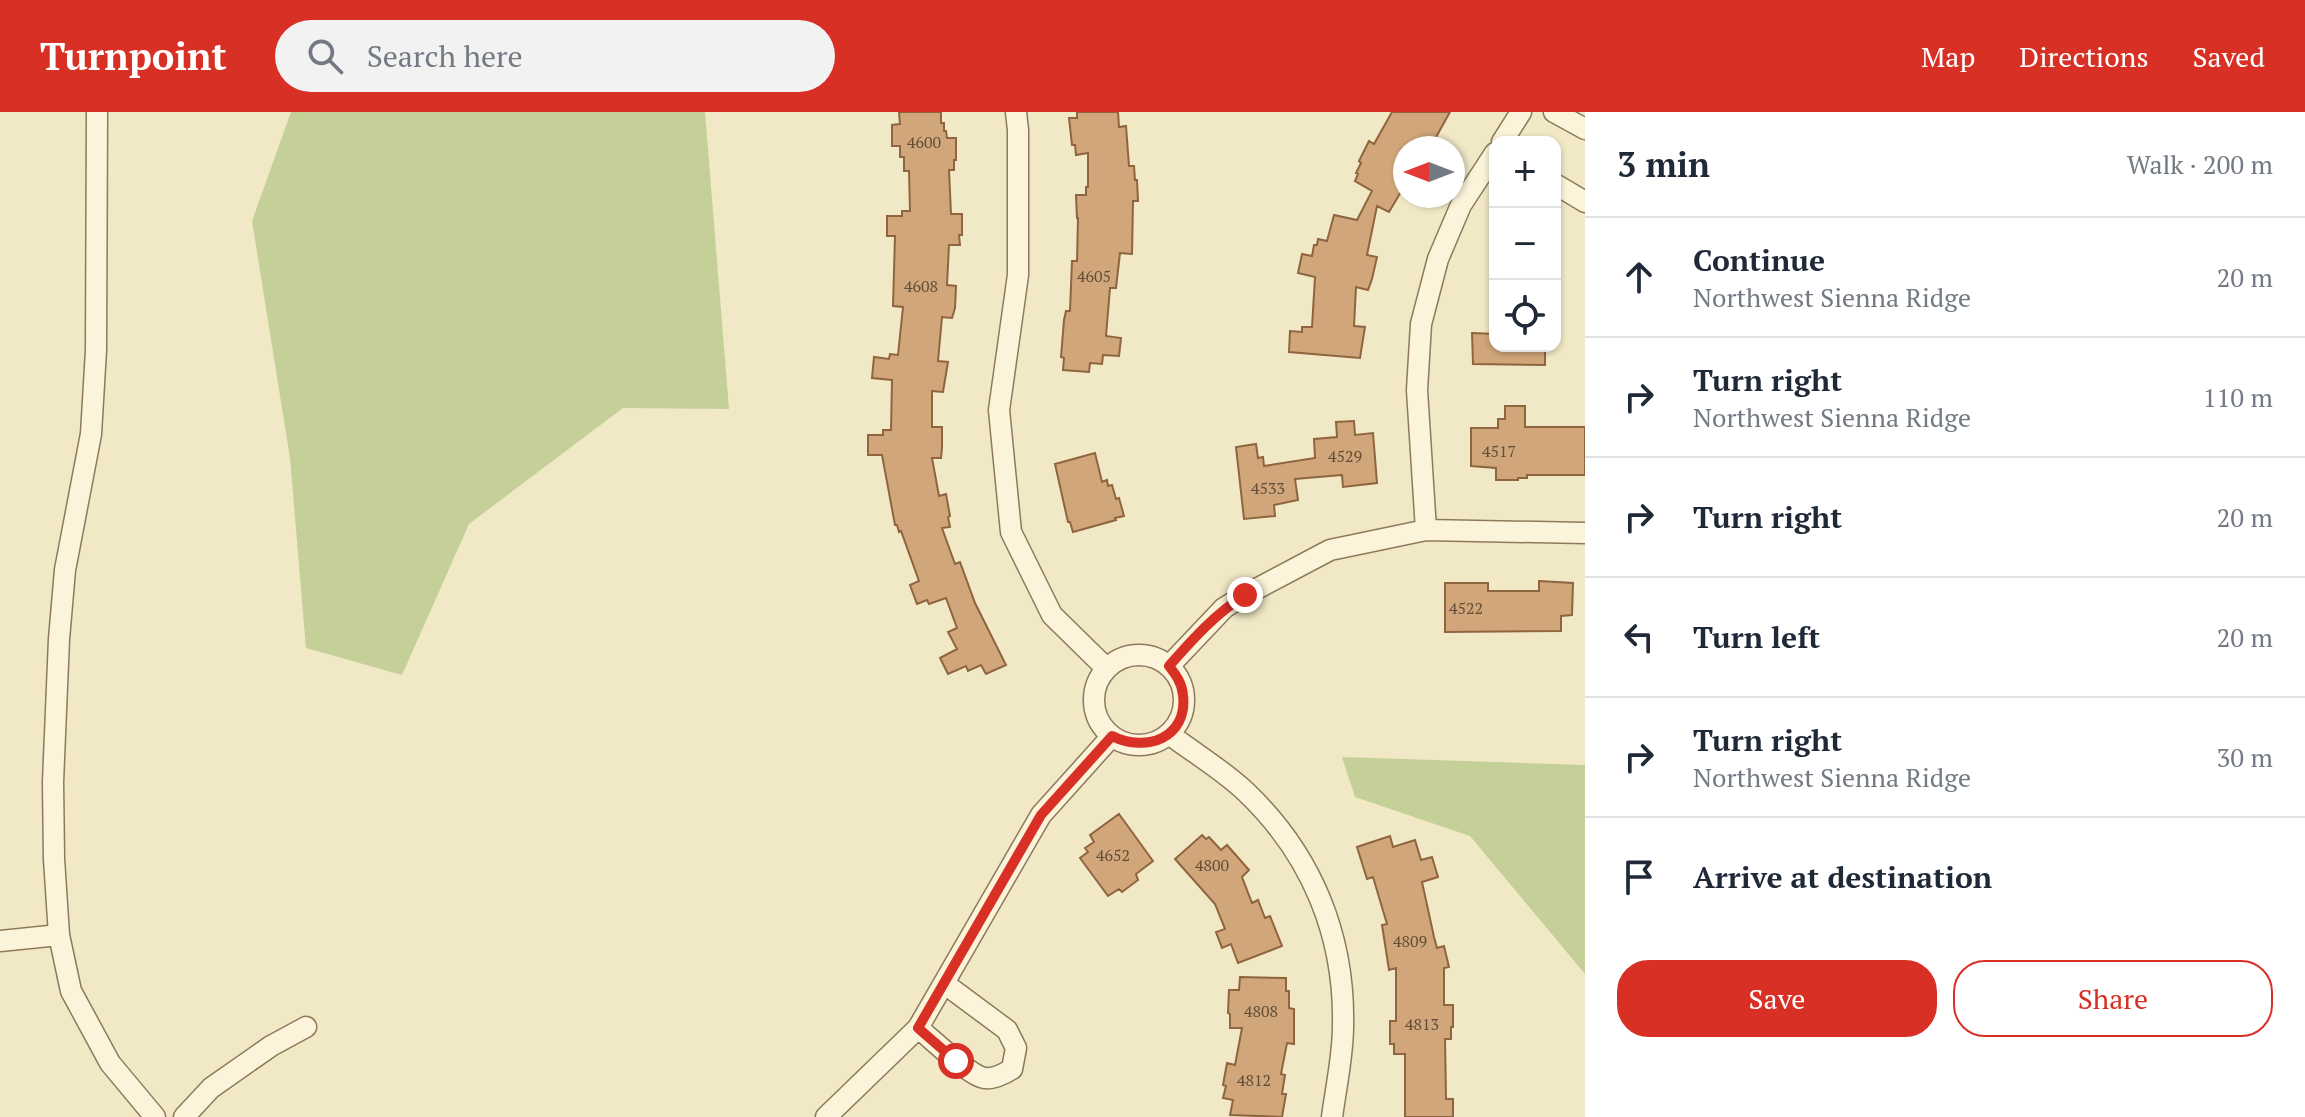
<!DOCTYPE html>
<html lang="en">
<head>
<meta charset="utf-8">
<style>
  body { margin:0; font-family:"PT Serif",serif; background:#f2f2f3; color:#1f2937 }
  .controls { position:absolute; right:24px; top:24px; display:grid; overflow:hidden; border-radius:16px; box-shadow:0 2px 6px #0004 }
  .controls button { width:72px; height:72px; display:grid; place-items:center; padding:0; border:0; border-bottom:2px solid #e0e1e3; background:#fff; color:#1f2937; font:40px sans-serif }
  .compass { position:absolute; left:1393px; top:24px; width:72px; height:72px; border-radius:50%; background:#fff; box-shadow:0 2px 6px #0004; rotate:270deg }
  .stop { position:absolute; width:24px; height:24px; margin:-18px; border:6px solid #d93025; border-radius:50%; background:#fff }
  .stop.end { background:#d93025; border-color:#fff; box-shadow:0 2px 8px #0008 }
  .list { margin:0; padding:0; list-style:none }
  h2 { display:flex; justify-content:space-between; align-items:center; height:104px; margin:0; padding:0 32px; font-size:34px }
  h2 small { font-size:26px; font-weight:400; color:#747a83 }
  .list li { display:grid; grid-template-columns:52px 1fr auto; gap:24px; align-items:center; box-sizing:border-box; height:120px; padding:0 32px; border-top:2px solid #e0e1e3 }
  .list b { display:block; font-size:30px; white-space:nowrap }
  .list p { margin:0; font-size:26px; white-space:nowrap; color:#747a83 }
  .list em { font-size:26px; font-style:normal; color:#747a83 }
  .actions { display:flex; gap:16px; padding:24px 32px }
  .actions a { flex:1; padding:18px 0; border:2px solid #d93025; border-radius:32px; text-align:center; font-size:28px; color:#d93025 }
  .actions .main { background:#d93025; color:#fff }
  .icon { flex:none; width:44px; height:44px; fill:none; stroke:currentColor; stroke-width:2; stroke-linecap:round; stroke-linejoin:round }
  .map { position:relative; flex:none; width:1585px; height:1005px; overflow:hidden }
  header { display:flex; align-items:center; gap:48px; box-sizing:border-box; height:112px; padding:0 40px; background:#d93025; color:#fff }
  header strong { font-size:38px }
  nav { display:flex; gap:44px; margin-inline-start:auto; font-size:28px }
  .search { width:560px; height:72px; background:#f2f2f3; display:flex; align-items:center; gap:20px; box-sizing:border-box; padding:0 28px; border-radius:44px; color:#747a83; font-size:30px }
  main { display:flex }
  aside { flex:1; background:#fff }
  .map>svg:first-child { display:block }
  .green { fill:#c5d099 }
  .building { fill:#d1a67a; stroke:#8e653f; stroke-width:2 }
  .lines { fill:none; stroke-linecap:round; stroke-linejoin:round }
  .minor-casing { stroke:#8e7a5a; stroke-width:23 }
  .minor { stroke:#fbf4da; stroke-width:20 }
  .route { stroke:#d93025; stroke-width:10 }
  .labels { text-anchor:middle; stroke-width:6; stroke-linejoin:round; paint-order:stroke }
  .number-label { font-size:16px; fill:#624e36 }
</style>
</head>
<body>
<header>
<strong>Turnpoint</strong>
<div class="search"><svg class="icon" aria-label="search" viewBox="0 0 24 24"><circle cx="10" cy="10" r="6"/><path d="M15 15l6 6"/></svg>Search here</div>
<nav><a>Map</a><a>Directions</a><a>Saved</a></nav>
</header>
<main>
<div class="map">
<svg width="1585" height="1005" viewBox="0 0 1585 1005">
  <rect width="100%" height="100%" fill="#f1e8c6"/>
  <path class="green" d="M291 0H705L729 297 623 296 469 412 402 563 306 536 290 346 252 109Z
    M1342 645 1585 653V862L1470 724 1355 685Z"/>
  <path class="building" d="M899 0H941V11H944V19H946L947 26H956V48H954V58H949L951 102H962V123H959L960 133H949L947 173 956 174 955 196 952 206 942 205 938 249 948 250 943 280 932 279V315H942V336L941 346H932L939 384 946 382 950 404 948 405 950 415 942 416 955 452 960 450 975 491 1006 553 986 562 981 553 968 559 966 554 948 562 940 546 957 537 948 520 957 516 946 486 929 492 927 488 917 492 910 473 919 469 901 419 899 420 897 413H895L882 343H868V323H883V318H891L892 268 872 266 874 245 889 247 890 242 898 243 903 195 893 194 895 124H887V104H902V99H910L909 59H904V45H900V34H892V13L900 12Z
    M1077 0H1118L1119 15 1126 14 1129 54H1134L1135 68H1137L1138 89H1133L1132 142 1120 141 1116 176H1110L1106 224 1121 226 1119 244 1103 243 1102 252 1090 251 1089 260 1063 258 1064 246 1061 245 1064 208 1066 199H1070L1072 149H1077L1078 106H1077L1076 83H1086V75H1088V41L1076 43 1075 33H1072L1069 6H1077Z
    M1392 0H1450L1430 36H1405V73L1389 100 1377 94 1367 143 1377 145 1372 167 1368 178 1356 175 1354 214 1365 215 1360 246 1289 240 1290 219 1302 220V215H1312L1315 165 1298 161 1302 142 1312 144 1314 133H1317L1318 127 1327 129 1334 103 1357 108 1372 79 1355 69 1358 62 1356 61 1361 51 1359 49 1369 29 1374 32Z
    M1472 221 1495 222V234H1545V253L1473 252Z
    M1505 294H1525V315H1585V363H1527V366H1518V368H1496V356L1471 354V316H1498V307H1505Z
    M1354 309 1355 323 1373 321 1377 371 1343 375 1342 363 1295 367 1298 388 1274 393 1275 404 1244 407 1236 335 1256 332 1258 346 1263 345 1264 354 1315 346 1314 327 1337 325 1336 310Z
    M1095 341 1102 370 1107 368 1108 374 1112 373 1116 387 1119 386 1124 404 1115 406 1116 408 1073 420 1070 410H1068L1055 352Z
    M1539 469 1573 471 1572 503 1561 504V519L1445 520V471H1488V479H1539Z
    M1119 702 1153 749 1136 762 1138 768 1122 780 1119 777 1108 784 1080 746 1088 740 1085 736 1094 730 1090 723Z
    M1202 723 1206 727 1209 725 1221 738 1227 733 1249 758 1242 765 1252 791 1258 788 1265 806 1270 804 1282 834 1238 851 1231 832 1222 836 1216 820 1225 817 1215 792 1175 747Z
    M1390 724 1393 735 1415 728 1421 748 1432 745 1438 765 1422 770 1434 825 1437 836 1444 834 1449 855 1444 856V893H1453V915H1451V927H1445L1446 987H1453V1005H1405V942H1394V932H1390V909H1396V856L1389 858 1382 813 1387 812 1373 765 1367 767 1357 735Z
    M1240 865 1286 866V879H1289V896L1294 897V932L1287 931 1281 962 1285 963 1282 982H1286L1282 1005 1230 1003 1233 988 1223 986 1226 974 1223 973 1227 951 1235 953 1242 916H1230V902L1228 901 1229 878H1239Z"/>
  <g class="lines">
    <g class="minor-casing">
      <path id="minor" d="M97 0 96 238 91 322 65 458 59 527 53 670 54 747 59 823 71 879 110 951 155 1005
        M1016 0 1018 18V163L999 298 1011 420 1052 503 1106 556
        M1554 0 1585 17
        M1502 30 1521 0
        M1555 72 1585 90
        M1426 418 1417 278 1421 212 1438 147 1461 93 1495 41
        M1094 588a45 45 0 1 1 90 0a45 45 0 1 1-90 0Z
        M1169 554 1224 496 1245 483 1330 438 1426 418 1585 421
        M1169 622C1194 641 1223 658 1246 680 1312 743 1345 824 1343 914 1343 944 1336 975 1332 1005
        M0 829 59 823
        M918 916C932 927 966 960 981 965 991 969 1004 962 1012 957L1016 936 1007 918 945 872
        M184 1005 211 976 271 934 306 915
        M826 1005 918 916 1041 703 1112 624"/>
    </g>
    <use href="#minor" class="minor"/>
  </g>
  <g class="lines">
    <path class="route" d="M956 949 918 916 1041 703 1112 624C1146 641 1188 626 1183 583 1182 571 1176 563 1169 554 1193 527 1215 502 1245 483"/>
  </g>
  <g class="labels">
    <g class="number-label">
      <text x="924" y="36">4600</text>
      <text x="1094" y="170">4605</text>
      <text x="921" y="180">4608</text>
      <text x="1499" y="345">4517</text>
      <text x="1345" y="350">4529</text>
      <text x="1268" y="382">4533</text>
      <text x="1466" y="502">4522</text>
      <text x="1113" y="749">4652</text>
      <text x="1212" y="759">4800</text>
      <text x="1410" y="835">4809</text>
      <text x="1261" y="905">4808</text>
      <text x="1422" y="918">4813</text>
      <text x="1254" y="974">4812</text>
    </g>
  </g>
</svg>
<div class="controls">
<button>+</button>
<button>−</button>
<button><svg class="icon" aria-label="locate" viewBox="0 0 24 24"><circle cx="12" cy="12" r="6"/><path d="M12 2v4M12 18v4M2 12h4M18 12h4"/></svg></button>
</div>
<svg class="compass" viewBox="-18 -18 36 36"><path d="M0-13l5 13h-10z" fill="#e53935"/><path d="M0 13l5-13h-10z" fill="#747a83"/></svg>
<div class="stop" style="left:956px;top:949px"></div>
<div class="stop end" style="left:1245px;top:483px"></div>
</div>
<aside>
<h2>3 min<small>Walk · 200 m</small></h2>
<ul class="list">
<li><svg class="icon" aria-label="ahead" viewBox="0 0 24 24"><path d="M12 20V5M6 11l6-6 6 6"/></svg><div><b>Continue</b><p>Northwest Sienna Ridge</p></div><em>20 m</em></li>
<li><svg class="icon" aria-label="right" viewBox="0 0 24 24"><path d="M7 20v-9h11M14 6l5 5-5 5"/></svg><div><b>Turn right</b><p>Northwest Sienna Ridge</p></div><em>110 m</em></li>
<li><svg class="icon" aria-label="right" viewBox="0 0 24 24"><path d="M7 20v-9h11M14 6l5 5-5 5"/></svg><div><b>Turn right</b></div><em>20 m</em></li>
<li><svg class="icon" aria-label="left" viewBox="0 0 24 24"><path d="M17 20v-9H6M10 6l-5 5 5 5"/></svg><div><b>Turn left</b></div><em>20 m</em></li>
<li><svg class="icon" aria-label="right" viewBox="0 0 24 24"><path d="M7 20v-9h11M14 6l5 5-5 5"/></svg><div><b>Turn right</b><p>Northwest Sienna Ridge</p></div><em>30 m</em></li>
<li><svg class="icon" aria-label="arrive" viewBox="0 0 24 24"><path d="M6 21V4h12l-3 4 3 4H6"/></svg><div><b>Arrive at destination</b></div></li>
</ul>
<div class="actions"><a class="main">Save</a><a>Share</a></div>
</aside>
</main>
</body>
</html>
